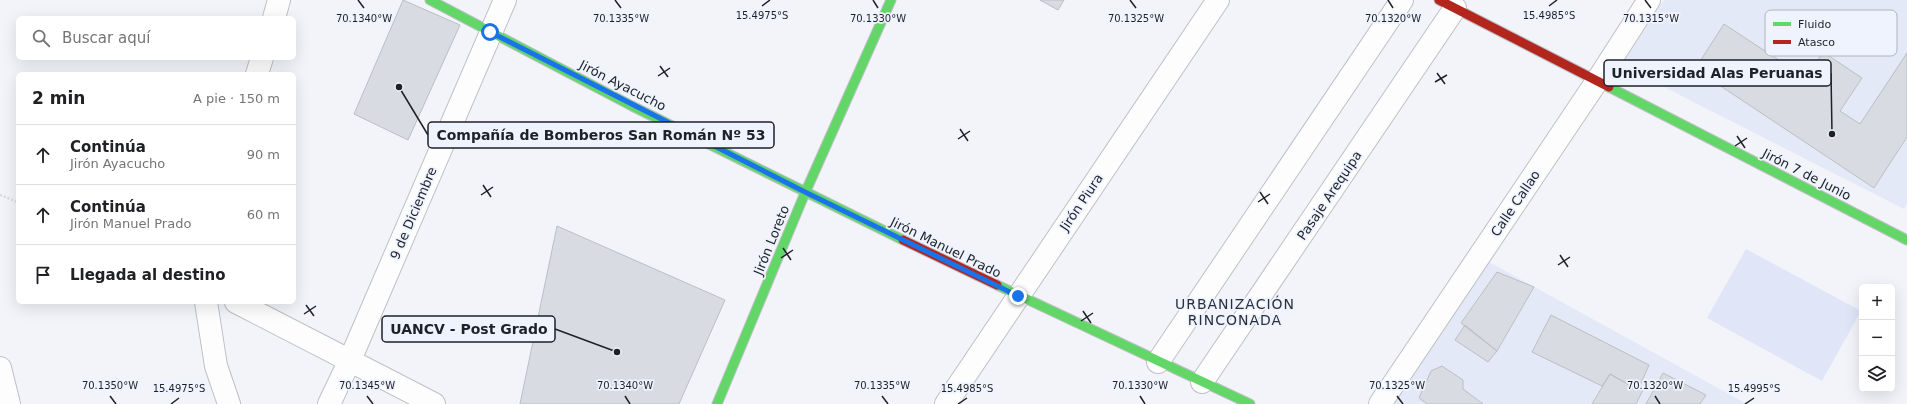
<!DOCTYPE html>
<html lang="es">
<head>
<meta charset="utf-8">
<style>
  body { margin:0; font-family:"DejaVu Sans",sans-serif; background:#f2f2f2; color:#202124 }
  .controls { position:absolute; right:12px; bottom:12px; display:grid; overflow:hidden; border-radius:6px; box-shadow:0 4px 16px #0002 }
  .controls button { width:36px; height:36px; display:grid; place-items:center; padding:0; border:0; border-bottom:1px solid #e0e0e0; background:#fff; color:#202124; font:20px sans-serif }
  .stop { position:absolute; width:12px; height:12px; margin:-9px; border:3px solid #1a73e8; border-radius:50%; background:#fff }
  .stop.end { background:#1a73e8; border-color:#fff; box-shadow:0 1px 4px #0008 }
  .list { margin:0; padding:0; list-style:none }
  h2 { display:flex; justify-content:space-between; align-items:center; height:52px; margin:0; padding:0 16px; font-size:17px }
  h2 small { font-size:13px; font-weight:400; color:#757577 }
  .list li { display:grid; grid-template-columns:26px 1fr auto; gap:12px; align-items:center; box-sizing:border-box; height:60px; padding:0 16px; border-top:1px solid #e0e0e0 }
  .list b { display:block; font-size:15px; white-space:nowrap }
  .list p { margin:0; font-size:13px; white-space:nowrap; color:#757577 }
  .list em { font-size:13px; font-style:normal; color:#757577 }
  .icon { flex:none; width:22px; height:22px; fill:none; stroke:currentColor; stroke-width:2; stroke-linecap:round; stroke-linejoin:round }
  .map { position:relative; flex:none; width:1907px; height:404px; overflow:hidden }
  .search { position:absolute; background:#fff; box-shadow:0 4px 16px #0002; left:16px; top:16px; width:280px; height:44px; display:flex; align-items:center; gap:10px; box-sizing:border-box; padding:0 14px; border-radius:6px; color:#757577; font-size:15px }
  .panel { position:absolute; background:#fff; box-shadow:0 4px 16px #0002; left:16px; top:72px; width:280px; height:232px; border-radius:6px }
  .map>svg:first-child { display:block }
  .built { fill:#e4e9f7 }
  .green { fill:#e0e6f8 }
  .building { fill:#d8dbe1; stroke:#bcbec4 }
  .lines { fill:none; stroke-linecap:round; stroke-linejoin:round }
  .street-casing { stroke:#bec0c6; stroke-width:24 }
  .fast-casing { stroke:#bec0c6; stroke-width:11 }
  .jam-casing { stroke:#bec0c6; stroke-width:11 }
  .path { stroke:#d9dadc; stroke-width:2.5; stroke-dasharray:2 2; stroke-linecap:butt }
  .street { stroke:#fdfdfe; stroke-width:22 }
  .fast { stroke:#63d668; stroke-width:9 }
  .jam { stroke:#b3261e; stroke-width:9 }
  .route { stroke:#1a73e8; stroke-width:5 }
  .ticks { fill:none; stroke:#1e2127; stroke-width:1.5 }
  .labels { text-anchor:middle; stroke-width:3.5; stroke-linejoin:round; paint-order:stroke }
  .street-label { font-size:13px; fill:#1e2127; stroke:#eef3fe }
  .neighbourhood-label { font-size:14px; letter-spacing:1px; fill:#2a2f3d; stroke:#eef3fe }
  .key { fill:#eef3fe; stroke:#b0b4be; stroke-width:1 }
  .key-label { font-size:11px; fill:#1e2127 }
  .ticks-label { font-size:10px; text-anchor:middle; fill:#1e2127; stroke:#eef3fe; stroke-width:3.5; stroke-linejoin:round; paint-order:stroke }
  .leader { fill:none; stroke:#1e2127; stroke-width:1.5 }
  .callout-dot { fill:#1e2127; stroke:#eef3fe; stroke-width:1.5 }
  .callout { fill:#eef3fe; stroke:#1e2127; stroke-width:1.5 }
  .callout-label { font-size:14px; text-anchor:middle; font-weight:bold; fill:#1e2127 }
</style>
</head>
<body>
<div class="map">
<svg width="1907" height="404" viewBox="0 0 1907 404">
  <rect width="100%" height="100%" fill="#f2f4fa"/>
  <path class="built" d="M1664 0H1907V203L1904 209 1621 65Z
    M1480 257 1747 404H1392Z"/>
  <path class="green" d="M1746 249 1861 311 1822 381 1707 318Z"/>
  <path class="building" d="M403 0 460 25 408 140 354 114Z
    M1040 0H1064L1058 10Z
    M1724 24 1806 78 1823 52 1862 78 1840 111 1860 124 1907 53V137L1874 188 1695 69Z
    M557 226 725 300 679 404H520Z
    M1497 272 1534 287 1497 351 1461 323Z
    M1551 315 1649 365 1638 390 1610 374 1602 386 1532 352Z
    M1465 325 1497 351 1488 362 1455 340Z
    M1442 366 1463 380V389L1483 404H1427L1419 398 1431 371Z
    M1663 373 1706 395 1700 404H1646Z
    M1610 374 1638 390H1643L1636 404H1592Z"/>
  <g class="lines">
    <g class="street-casing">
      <path id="street" d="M274 18 279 0
        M257 74 262 58
        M206 302 216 366 229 404
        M236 302 434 404
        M1158 362 1402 0
        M0 368 9 404
        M1202 382 1455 8
        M329 404 350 360 505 0
        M946 404 1218 0
        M1380 404 1597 81 1649 0"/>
    </g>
    <g class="fast-casing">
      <path id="fast" d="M430 0 632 106 903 240
        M1609 87 1907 240
        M997 285 1250 404
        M717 404 805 193 891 0"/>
    </g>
    <g class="jam-casing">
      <path id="jam" d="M1439 0 1609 87
        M903 240 997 285"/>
    </g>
    <path class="path" d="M0 195 18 202"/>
    <use href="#street" class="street"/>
    <use href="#fast" class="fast"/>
    <use href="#jam" class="jam"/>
  </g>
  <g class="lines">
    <path class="route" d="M490 32 805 192 1018 296"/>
  </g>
  <path class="ticks" d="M358 0 364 8M615 0 621 8M873 0 878 8M1130 0 1136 8M1388 0 1393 8M1645 0 1651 8M762 6 770 0M1549 6 1557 0M660 66 668 77M1437 73 1445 84M658 76 670 68M1435 82 1447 75M960 129 968 141M1737 136 1745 148M958 139 970 131M1735 146 1747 138M483 185 491 197M1260 192 1268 204M481 195 493 187M1258 202 1270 194M783 248 791 260M1560 255 1568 267M781 258 793 250M1558 265 1570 257M306 305 314 316M1083 311 1091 323M304 314 316 306M1081 321 1093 313M110 396 116 404M367 396 373 404M625 396 630 404M882 396 888 404M1140 396 1145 404M1397 396 1403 404M1655 396 1660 404M171 404 179 398M958 404 967 398M1745 404 1754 398"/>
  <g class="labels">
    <g class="street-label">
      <text transform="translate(623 85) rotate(27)" y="5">Jirón Ayacucho</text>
      <text transform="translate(1807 174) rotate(27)" y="5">Jirón 7 de Junio</text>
      <text transform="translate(1329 195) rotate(-56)" y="5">Pasaje Arequipa</text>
      <text transform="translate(1081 202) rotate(-56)" y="5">Jirón Piura</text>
      <text transform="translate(1515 203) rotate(-56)" y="5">Calle Callao</text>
      <text transform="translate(413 213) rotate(-67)" y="5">9 de Diciembre</text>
      <text transform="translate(771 240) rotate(-68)" y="5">Jirón Loreto</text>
      <text transform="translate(946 247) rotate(26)" y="5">Jirón Manuel Prado</text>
    </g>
    <g class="neighbourhood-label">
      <text x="1235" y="309">URBANIZACIÓN<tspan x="1235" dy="16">RINCONADA</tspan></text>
    </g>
  </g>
  <rect x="1765" y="10" width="132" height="46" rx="6" class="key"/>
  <rect x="1773" y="22" width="18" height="4" fill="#63d668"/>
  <rect x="1773" y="40" width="18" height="4" fill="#b3261e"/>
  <g class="key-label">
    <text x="1798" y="28">Fluido</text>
    <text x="1798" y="46">Atasco</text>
  </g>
  <g class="ticks-label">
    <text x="762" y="19">15.4975°S</text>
    <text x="1549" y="19">15.4985°S</text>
    <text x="364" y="22">70.1340°W</text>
    <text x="621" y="22">70.1335°W</text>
    <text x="878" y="22">70.1330°W</text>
    <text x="1136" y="22">70.1325°W</text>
    <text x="1393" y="22">70.1320°W</text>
    <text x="1651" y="22">70.1315°W</text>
    <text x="110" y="389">70.1350°W</text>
    <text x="367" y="389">70.1345°W</text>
    <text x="625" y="389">70.1340°W</text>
    <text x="882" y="389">70.1335°W</text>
    <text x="1140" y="389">70.1330°W</text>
    <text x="1397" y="389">70.1325°W</text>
    <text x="1655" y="389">70.1320°W</text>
    <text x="179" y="392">15.4975°S</text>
    <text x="967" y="392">15.4985°S</text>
    <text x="1754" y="392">15.4995°S</text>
  </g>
  <path class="leader" d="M1832 134L1831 73M399 87L428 135M617 352L555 329"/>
  <g class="callout-dot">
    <circle cx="1832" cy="134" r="4"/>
    <circle cx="399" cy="87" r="4"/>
    <circle cx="617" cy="352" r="4"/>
  </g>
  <g class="callout">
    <rect x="1604" y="60" width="227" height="26" rx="4"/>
    <rect x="428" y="122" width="346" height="26" rx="4"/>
    <rect x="382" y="316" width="173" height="26" rx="4"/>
  </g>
  <g class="callout-label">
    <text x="1717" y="78">Universidad Alas Peruanas</text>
    <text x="601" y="140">Compañía de Bomberos San Román Nº 53</text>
    <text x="469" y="334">UANCV - Post Grado</text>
  </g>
</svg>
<div class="controls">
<button>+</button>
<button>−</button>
<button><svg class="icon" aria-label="layers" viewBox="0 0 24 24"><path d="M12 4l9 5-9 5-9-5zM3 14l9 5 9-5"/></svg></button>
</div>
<div class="stop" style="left:490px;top:32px"></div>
<div class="stop end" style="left:1018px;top:296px"></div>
<div class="search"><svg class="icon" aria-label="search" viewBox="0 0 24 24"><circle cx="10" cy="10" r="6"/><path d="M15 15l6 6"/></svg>Buscar aquí</div>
<section class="panel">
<h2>2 min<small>A pie · 150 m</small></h2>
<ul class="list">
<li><svg class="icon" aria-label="ahead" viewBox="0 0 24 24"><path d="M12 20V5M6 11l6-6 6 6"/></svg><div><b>Continúa</b><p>Jirón Ayacucho</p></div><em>90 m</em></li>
<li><svg class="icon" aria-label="ahead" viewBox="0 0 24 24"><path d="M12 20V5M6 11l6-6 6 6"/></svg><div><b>Continúa</b><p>Jirón Manuel Prado</p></div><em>60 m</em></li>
<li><svg class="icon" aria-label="arrive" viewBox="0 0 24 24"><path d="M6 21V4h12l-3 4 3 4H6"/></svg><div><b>Llegada al destino</b></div></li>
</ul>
</section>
</div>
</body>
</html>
